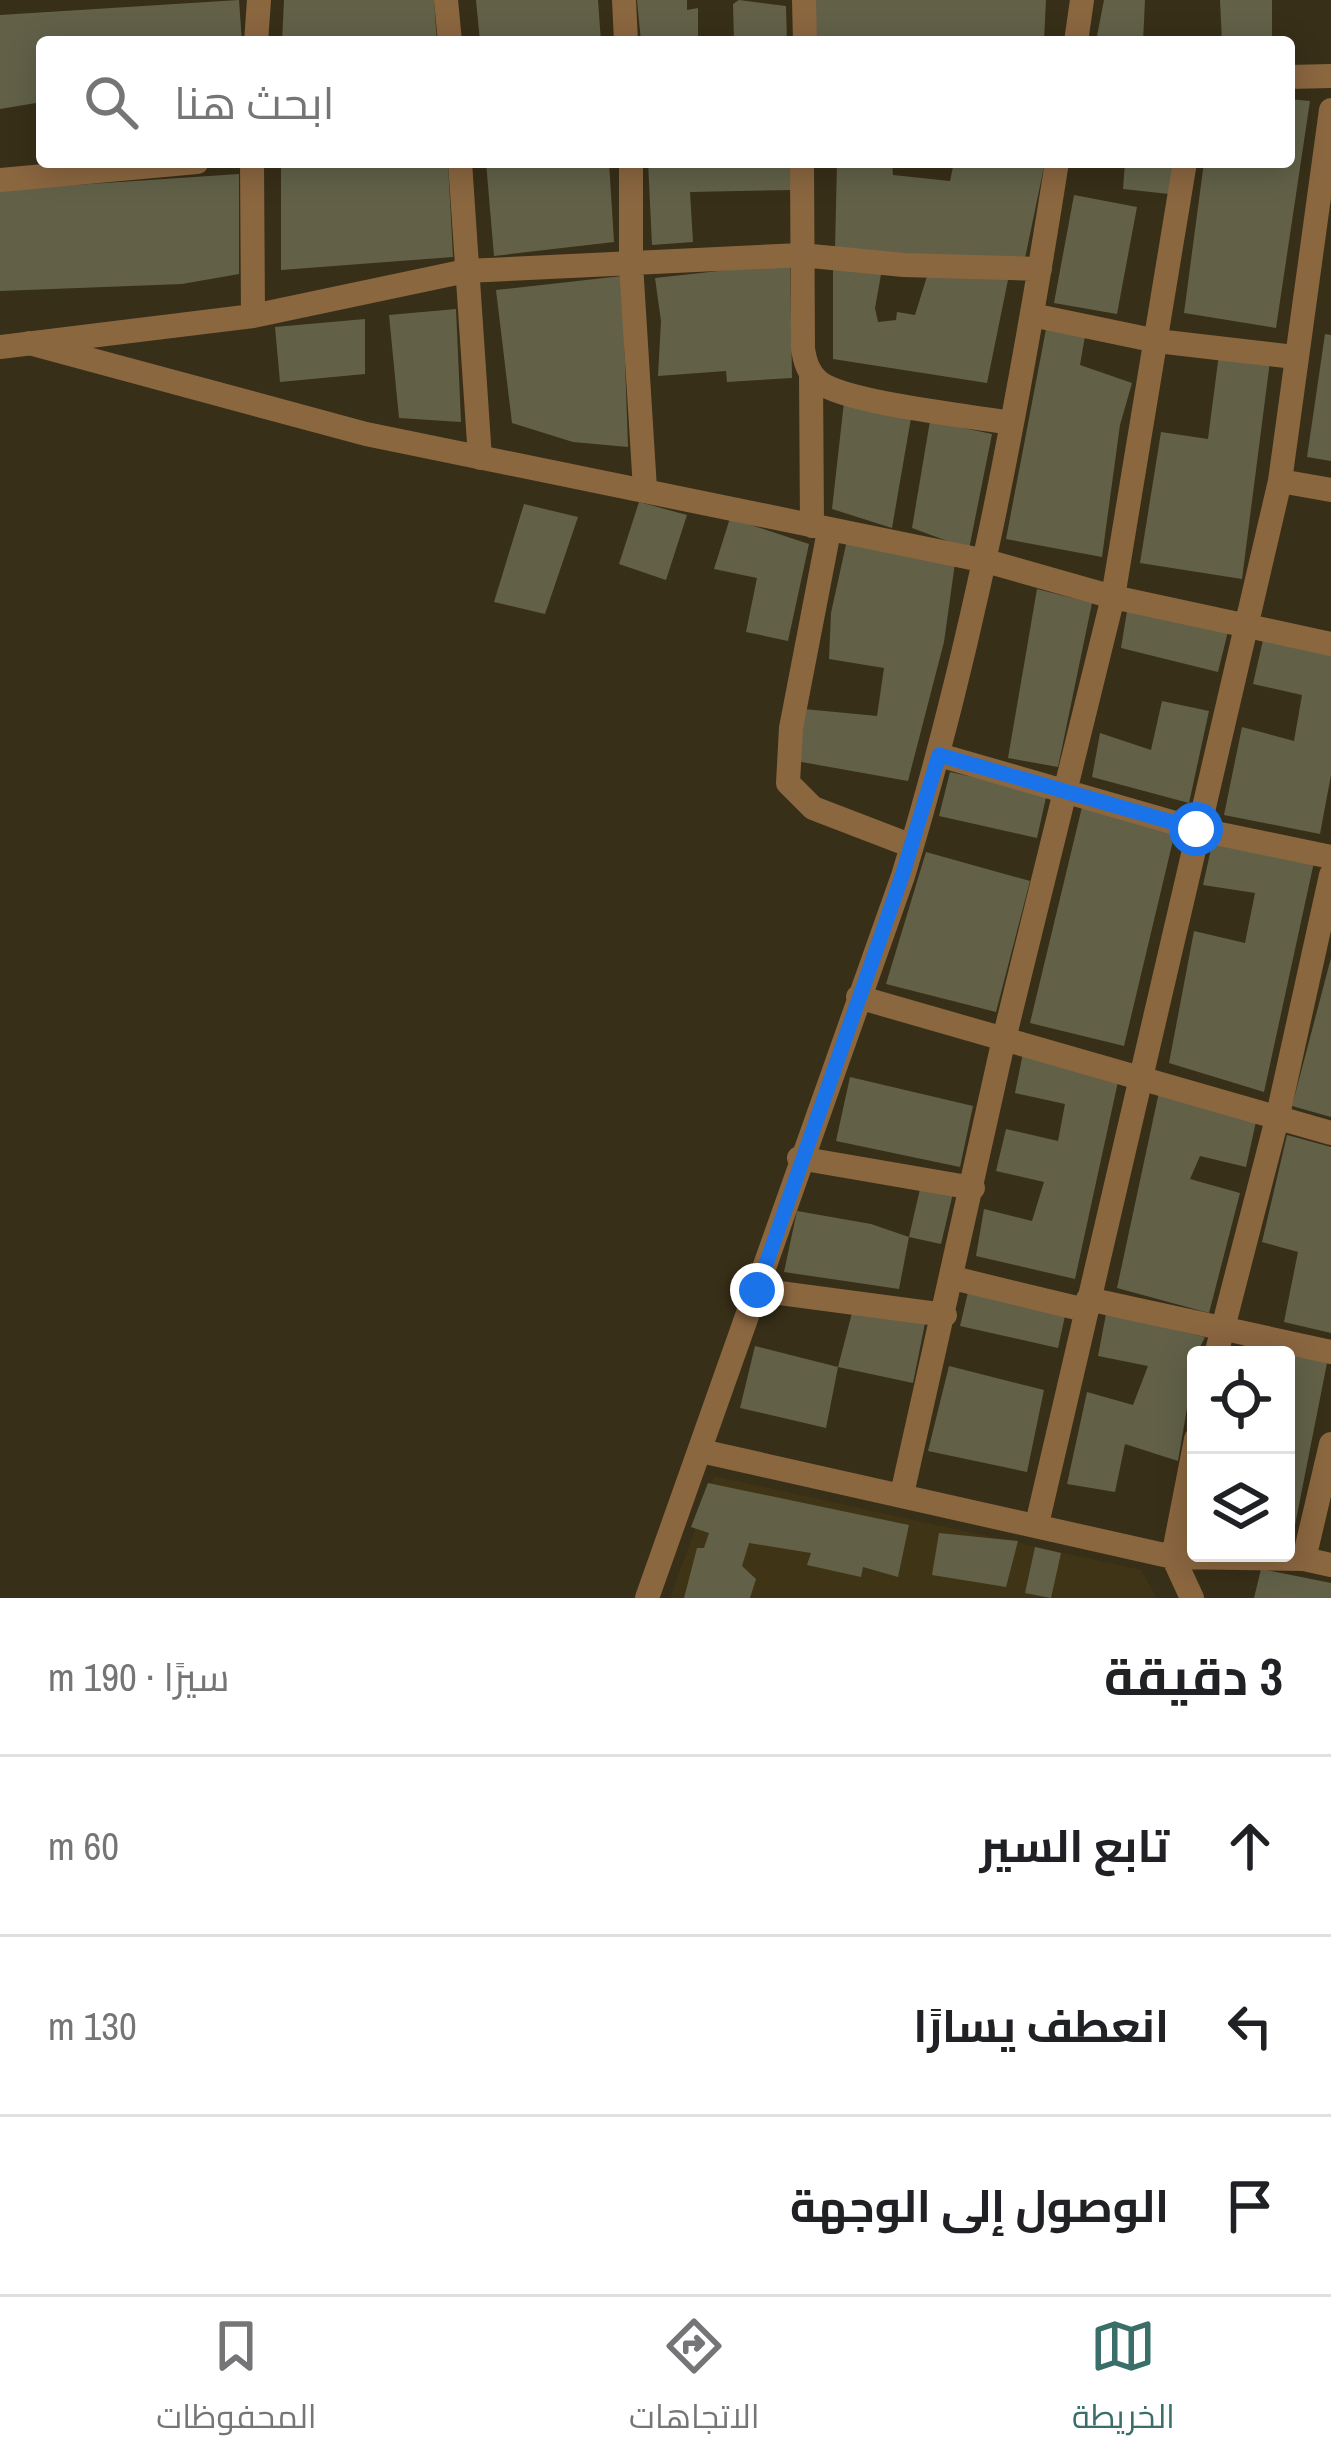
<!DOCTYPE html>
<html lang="ar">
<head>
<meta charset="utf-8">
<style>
  body { margin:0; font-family:"Archivo Narrow",Cairo,sans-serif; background:#f6f6f6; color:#202124; direction:rtl }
  .controls { position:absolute; right:36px; bottom:36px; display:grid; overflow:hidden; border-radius:12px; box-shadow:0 6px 30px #0003 }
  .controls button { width:108px; height:108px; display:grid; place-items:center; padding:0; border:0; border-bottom:3px solid #e0e0e0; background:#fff; color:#202124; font:60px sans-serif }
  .stop { position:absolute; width:36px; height:36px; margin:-27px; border:9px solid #1a73e8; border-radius:50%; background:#fff }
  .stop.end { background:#1a73e8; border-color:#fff; box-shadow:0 3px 12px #0008 }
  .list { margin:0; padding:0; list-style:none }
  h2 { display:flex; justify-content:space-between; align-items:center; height:156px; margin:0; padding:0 48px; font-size:51px }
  h2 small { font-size:39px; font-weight:400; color:#757577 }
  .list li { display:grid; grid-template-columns:78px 1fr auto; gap:36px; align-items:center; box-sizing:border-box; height:180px; padding:0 48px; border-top:3px solid #e0e0e0 }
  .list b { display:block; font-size:45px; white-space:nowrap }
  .list em { font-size:39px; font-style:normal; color:#757577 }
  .icon { flex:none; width:66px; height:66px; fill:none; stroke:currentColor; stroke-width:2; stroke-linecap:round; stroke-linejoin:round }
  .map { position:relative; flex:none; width:1331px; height:1598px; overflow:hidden; direction:ltr }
  .search { position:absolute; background:#fff; box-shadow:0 6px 30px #0003; left:36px; right:36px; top:36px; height:132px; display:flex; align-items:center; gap:30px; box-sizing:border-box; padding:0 42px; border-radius:12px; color:#757577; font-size:45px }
  .sheet { height:696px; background:#fff }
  nav { display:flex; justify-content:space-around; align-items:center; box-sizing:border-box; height:168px; border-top:3px solid #e0e0e0; background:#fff; font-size:33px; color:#757577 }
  nav a { display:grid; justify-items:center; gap:6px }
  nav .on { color:#3a6f69 }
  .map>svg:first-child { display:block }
  .built { fill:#403416 }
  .building { fill:#626148 }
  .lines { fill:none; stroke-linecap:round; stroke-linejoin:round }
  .street { stroke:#8b6740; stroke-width:24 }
  .route { stroke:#1a73e8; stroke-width:15 }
</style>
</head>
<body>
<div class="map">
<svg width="1331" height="1598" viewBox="0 0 1331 1598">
  <rect width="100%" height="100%" fill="#382f18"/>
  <path class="built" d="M714 1476 1141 1570 1157 1598H670Z"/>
  <path class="building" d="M239 0 242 42H42V102L0 109V15Z
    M284 0H434L437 42H282Z
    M476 0H598L601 42H480Z
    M637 0H687V10L698 8V42H641Z
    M739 0 786 6 787 42H734L733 4Z
    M811 0H1046L1044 40 812 42Z
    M1104 0H1145L1143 42 1097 36Z
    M1220 0H1272V42H1222Z
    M1289 99 1310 101 1276 328 1184 313 1204 162H1289Z
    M281 162H448L453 257 281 270Z
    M486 162H609L614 242 494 256Z
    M648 162H791L793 190 690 192 693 242 652 245Z
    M837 162H892L893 175 950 181 954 162H1045L1024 263 835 250Z
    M1125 162H1180L1178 195 1123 189Z
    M239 174V274L182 284 0 291V190Z
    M1074 195 1137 207 1117 314 1054 303Z
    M790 263 792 378 727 382 726 371 658 376 661 321 655 278Z
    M833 264 882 269 875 308 878 322 896 320 897 312 915 315 928 273 1009 275 987 383 833 359Z
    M622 276 628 447 573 442 512 423 496 290Z
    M456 309 461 422 399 418 389 315Z
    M365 319V374L280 382 275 327Z
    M1047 324 1085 336 1080 365 1132 383 1120 425 1102 557 1006 539Z
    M1325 334 1331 335V461L1307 457Z
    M1219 354 1270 361 1242 579 1140 563 1161 432 1208 439Z
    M844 402 911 418 892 528 832 509Z
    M930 421 992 434 969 549 912 528Z
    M639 502 687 515 666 580 619 564Z
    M524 504 578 517 545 614 494 602Z
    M730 518 809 544 788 641 746 632 757 578 714 569Z
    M847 540 955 563 944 642 908 781 796 761 804 709 877 716 884 668 829 659 831 613Z
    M1037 589 1092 603 1058 767 1008 758Z
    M1128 605 1229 627 1218 672 1121 648Z
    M1263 640 1331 655V775L1320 834 1224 815 1242 727 1294 741 1302 695 1253 684Z
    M1162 701 1209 711 1189 803 1092 777 1100 733 1151 750Z
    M950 772 1047 793 1037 838 939 816Z
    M1082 807 1175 832 1124 1046 1030 1023Z
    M1213 840 1314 862 1264 1092 1169 1063 1194 931 1245 943 1255 893 1203 885Z
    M926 852 1030 881 996 1012 886 984Z
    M1331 958V1117L1292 1106Z
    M1023 1053 1119 1077 1075 1279 976 1256 984 1209 1032 1221 1044 1182 996 1171 1006 1129 1058 1141 1065 1104 1015 1093Z
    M850 1077 973 1106 960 1167 836 1141Z
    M1159 1092 1257 1117 1246 1167 1200 1156 1190 1179 1240 1193 1209 1313 1117 1288Z
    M1287 1135 1331 1147V1333L1284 1322 1298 1252 1262 1242Z
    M920 1189 953 1193 941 1244 909 1237Z
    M797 1211 871 1224 909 1237 899 1289 784 1272Z
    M969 1288 1066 1311 1058 1348 960 1326Z
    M853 1309 925 1323 913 1383 838 1367Z
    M1106 1314 1205 1337 1196 1355 1178 1461 1125 1444 1115 1492 1067 1484 1087 1392 1133 1405 1148 1366 1098 1356Z
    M1244 1343 1328 1358 1295 1525 1286 1522V1355H1241Z
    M755 1346 838 1367 826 1428 740 1408Z
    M949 1366 1044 1390 1027 1472 928 1451Z
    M708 1483 909 1525 898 1577 863 1567 861 1577 807 1565 811 1553 749 1543 742 1566 756 1579 750 1598H684L697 1548H704L709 1533 691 1527Z
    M939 1533 1018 1541 1006 1587 932 1575Z
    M1035 1547 1061 1553 1051 1598 1025 1593Z
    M1261 1569 1331 1583V1598H1254Z"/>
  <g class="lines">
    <path class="street" d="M446 0 450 42
      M624 0 626 42
      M804 0 805 42
      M256 42 259 0
      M1076 42 1082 0
      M1289 77 1331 76
      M252 162 253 316
      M460 162 480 458
      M631 162V264L645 489
      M802 162 803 349C805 361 808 373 819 382 846 403 971 416 1011 423
      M0 180 197 162
      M1032 315 1157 341 1294 357
      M29 343 366 434 986 561 1113 597 1331 644
      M0 347 253 316 466 271 801 255 904 265 1040 269
      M811 374 812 526
      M1280 481 1331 490
      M829 531 791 728 788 783 813 808 912 846
      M939 755 1196 829 1331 857
      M858 997 1331 1133
      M799 1158 973 1188
      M953 1278 1085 1310
      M757 1290 945 1315
      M1088 1299 1331 1352
      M1216 1355 1278 1115 1331 875
      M701 1451 1173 1557 1304 1559 1331 1565
      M902 1494 1003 1043 1113 597 1185 162
      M1037 1524 1280 481 1331 110
      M1304 1559 1331 1444
      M647 1598 903 876C974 643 1019 403 1057 162
      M1192 1598 1173 1557 1196 1439"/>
  </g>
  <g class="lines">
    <path class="route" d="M757 1290 902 876 939 755 1196 829"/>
  </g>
</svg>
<div class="controls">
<button><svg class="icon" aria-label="locate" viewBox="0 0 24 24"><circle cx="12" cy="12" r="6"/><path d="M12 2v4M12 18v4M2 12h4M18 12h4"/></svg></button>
<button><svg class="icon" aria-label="layers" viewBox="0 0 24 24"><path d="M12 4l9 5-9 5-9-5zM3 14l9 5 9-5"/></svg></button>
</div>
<div class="stop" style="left:1196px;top:829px"></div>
<div class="stop end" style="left:757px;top:1290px"></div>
<div class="search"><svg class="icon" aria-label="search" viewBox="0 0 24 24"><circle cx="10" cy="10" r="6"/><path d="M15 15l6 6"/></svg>ابحث هنا</div>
</div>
<section class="sheet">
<h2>3 دقيقة<small>سيرًا · 190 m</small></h2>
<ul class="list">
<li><svg class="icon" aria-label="ahead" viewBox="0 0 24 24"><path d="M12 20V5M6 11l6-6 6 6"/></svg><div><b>تابع السير</b></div><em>60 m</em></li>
<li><svg class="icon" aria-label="left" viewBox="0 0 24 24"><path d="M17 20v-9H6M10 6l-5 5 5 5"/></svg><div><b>انعطف يسارًا</b></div><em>130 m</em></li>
<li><svg class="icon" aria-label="arrive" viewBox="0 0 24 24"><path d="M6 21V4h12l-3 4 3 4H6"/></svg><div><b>الوصول إلى الوجهة</b></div></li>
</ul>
</section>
<nav>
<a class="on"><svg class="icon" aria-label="map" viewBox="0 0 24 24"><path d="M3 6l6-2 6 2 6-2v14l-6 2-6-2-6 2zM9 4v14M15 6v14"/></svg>الخريطة</a>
<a><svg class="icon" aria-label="directions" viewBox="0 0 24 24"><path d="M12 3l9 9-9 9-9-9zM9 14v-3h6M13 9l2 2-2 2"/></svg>الاتجاهات</a>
<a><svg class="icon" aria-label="saved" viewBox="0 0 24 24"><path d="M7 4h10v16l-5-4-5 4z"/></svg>المحفوظات</a>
</nav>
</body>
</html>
